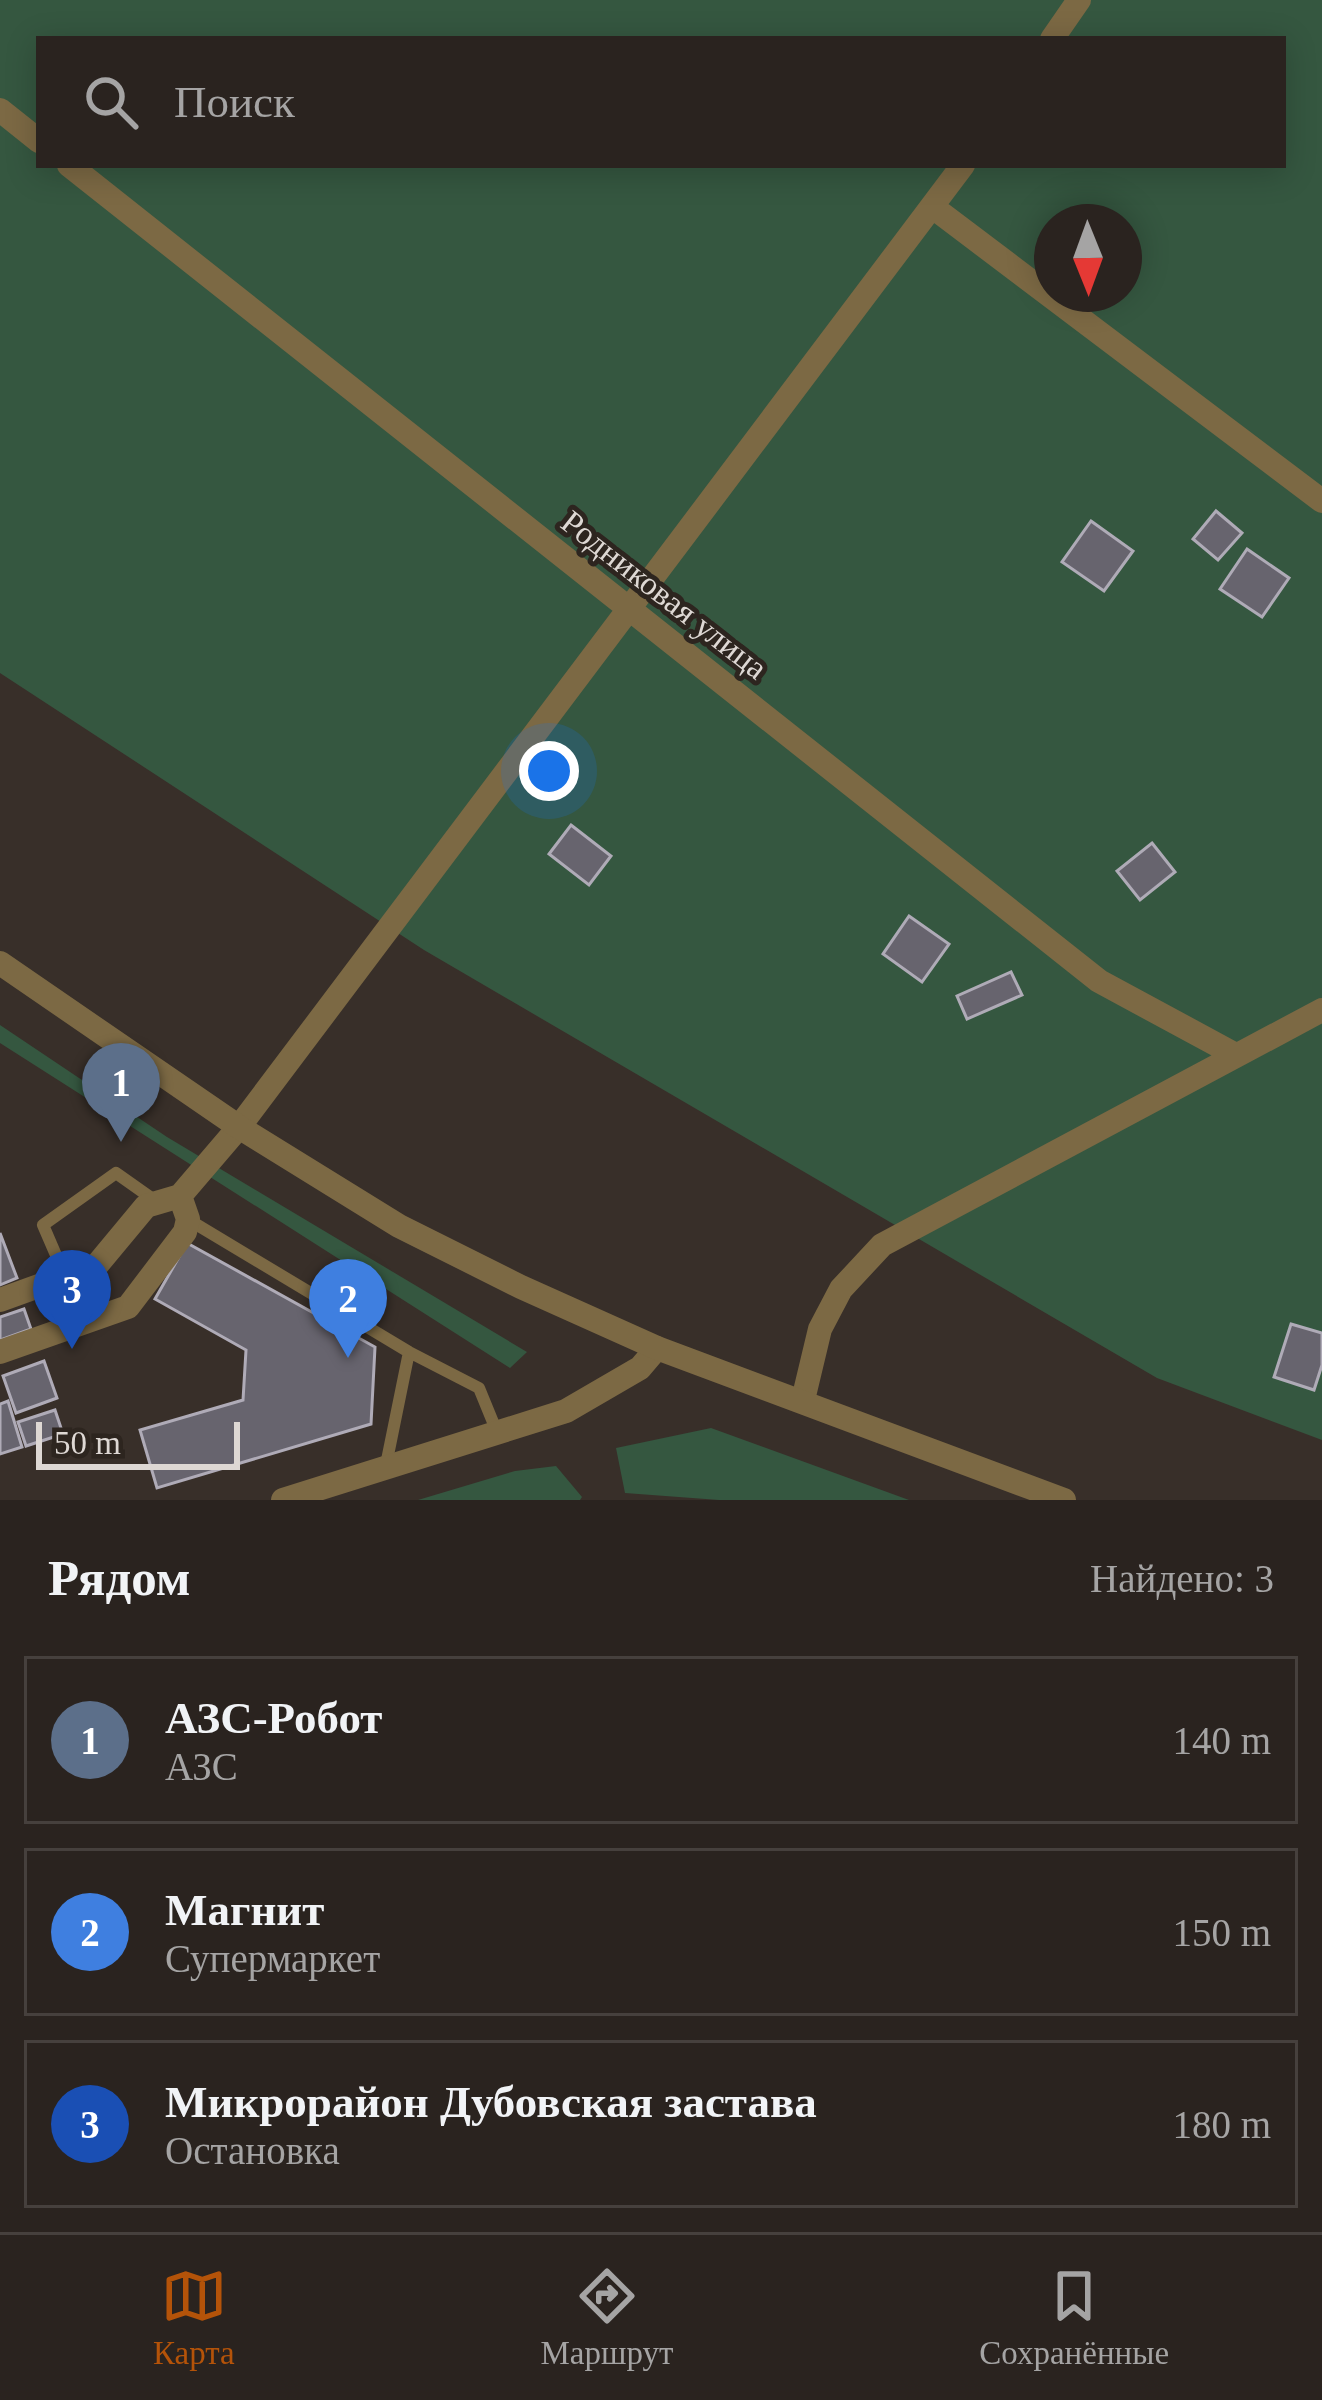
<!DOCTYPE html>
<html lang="ru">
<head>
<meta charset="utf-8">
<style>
  body { margin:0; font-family:"Times New Roman",serif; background:#322b28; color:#f1f3f6 }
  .compass { position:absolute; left:1034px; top:204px; width:108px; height:108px; border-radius:50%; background:#2a231f; box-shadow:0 6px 30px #0003; rotate:179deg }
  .scale { position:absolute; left:36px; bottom:30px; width:204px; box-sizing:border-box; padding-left:12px; border:6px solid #ded8d4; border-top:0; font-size:33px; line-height:42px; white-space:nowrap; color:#ded8d4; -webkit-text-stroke:9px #2d251f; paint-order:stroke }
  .you { position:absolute; left:549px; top:771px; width:42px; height:42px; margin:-30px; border:9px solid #fff; border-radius:50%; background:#1a73e8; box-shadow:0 0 0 18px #1a73e833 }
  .badge { display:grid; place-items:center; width:78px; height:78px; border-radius:50%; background:#b45309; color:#fff; font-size:39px; font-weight:700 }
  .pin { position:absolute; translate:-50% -99px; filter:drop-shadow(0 3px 6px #0008) }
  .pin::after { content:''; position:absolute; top:63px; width:42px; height:36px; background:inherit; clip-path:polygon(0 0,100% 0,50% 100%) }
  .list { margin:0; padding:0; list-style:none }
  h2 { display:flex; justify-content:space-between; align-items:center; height:156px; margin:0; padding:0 48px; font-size:51px }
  h2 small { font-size:39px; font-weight:400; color:#a5a4a4 }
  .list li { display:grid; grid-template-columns:78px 1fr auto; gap:36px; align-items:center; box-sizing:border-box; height:168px; margin:0 24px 24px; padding:0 24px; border:3px solid #46403d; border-radius:0px }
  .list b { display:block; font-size:45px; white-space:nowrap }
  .list p { margin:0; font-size:39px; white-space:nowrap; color:#a5a4a4 }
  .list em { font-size:39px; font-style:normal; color:#a5a4a4 }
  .icon { flex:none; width:66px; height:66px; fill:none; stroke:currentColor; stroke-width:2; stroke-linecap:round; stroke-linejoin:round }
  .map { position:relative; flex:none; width:1322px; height:1500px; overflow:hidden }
  .search { position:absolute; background:#2a231f; box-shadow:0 6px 30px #0003; left:36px; right:36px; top:36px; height:132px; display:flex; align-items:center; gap:30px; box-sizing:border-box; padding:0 42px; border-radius:0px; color:#a5a4a4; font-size:45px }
  .sheet { height:732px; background:#2a231f }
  nav { display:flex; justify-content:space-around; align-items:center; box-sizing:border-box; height:168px; border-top:3px solid #46403d; background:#2a231f; font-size:33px; color:#a5a4a4 }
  nav a { display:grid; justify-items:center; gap:6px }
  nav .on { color:#b45309 }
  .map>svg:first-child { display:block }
  .green { fill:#355740; fill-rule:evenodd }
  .building { fill:#67646e; stroke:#afabb7; stroke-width:3 }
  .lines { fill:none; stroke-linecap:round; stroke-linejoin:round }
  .service { stroke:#7c6944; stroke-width:12 }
  .minor { stroke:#7c6944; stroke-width:24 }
  .tertiary { stroke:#7c6944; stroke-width:24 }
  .labels { text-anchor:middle; stroke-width:10; stroke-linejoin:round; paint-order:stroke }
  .street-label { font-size:33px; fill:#ded8d4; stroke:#2d251f }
</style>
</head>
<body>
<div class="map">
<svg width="1322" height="1500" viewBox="0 0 1322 1500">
  <rect width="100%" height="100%" fill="#382f29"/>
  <path class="green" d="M0 0H1322V1440L1157 1378 424 950 0 673ZM39 39H1283V165H39ZM1052 222H1124V294H1052Z
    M0 1025 167 1137 527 1352 510 1368 0 1043Z
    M711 1428 909 1500H719L625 1493 616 1448Z
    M556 1466 582 1497 580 1500H418L515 1471Z"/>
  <path class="building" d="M1216 511 1242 533 1218 560 1193 539Z
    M1091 521 1133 551 1104 591 1062 562Z
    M1247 549 1289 578 1262 617 1220 589Z
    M571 825 611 856 589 885 549 854Z
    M1152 843 1175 872 1140 900 1117 871Z
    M909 916 949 944 922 982 883 954Z
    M1011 972 1022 995 967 1019 957 996Z
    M0 1233 17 1278 0 1285Z
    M187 1243 375 1347 371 1424 157 1488 140 1430 243 1400 246 1350 155 1299Z
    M24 1309 31 1329 0 1340V1317Z
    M1291 1324 1322 1333V1365L1314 1390 1274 1377Z
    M44 1361 57 1398 16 1413 3 1376Z
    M8 1401 22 1447 0 1454V1404Z
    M55 1410 63 1434 26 1446 18 1422Z"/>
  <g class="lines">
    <path class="service" d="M189 1220 409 1352 479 1388 497 1432
      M65 1276 43 1225 116 1173 157 1202
      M386 1465 409 1352"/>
    <path class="minor" d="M1052 39 1079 0
      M0 110 39 141
      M69 165 1099 981 1234 1054
      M934 208 1322 501
      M0 1300 97 1265 146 1206 180 1196 239 1127 963 165
      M0 1352 128 1307 185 1232 188 1219 180 1196
      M803 1400 820 1329 841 1289 882 1245 1322 1010
      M283 1500 566 1411 640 1368 657 1348"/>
    <path class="tertiary" d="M0 963 239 1127 399 1226 521 1287 657 1348 1064 1500"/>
  </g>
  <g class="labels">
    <g class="street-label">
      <text transform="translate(665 594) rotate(38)" y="12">Родниковая улица</text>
    </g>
  </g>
</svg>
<svg class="compass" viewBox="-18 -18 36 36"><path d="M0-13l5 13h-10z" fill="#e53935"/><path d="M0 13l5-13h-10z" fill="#a5a4a4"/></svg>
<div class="scale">50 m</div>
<div class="you"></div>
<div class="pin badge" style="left:121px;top:1142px;background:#5c6f8a">1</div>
<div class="pin badge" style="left:348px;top:1358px;background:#3f7fe0">2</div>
<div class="pin badge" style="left:72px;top:1349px;background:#1a4fb4">3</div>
<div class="search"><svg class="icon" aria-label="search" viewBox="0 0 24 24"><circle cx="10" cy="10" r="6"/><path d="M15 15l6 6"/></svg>Поиск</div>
</div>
<section class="sheet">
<h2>Рядом<small>Найдено: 3</small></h2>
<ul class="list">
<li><span class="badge" style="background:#5c6f8a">1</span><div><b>АЗС-Робот</b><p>АЗС</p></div><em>140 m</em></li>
<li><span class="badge" style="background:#3f7fe0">2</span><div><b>Магнит</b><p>Супермаркет</p></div><em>150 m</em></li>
<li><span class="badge" style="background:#1a4fb4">3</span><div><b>Микрорайон Дубовская застава</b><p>Остановка</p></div><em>180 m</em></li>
</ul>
</section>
<nav>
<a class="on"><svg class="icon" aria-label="map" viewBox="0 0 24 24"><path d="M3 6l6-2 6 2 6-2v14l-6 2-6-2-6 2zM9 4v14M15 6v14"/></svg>Карта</a>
<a><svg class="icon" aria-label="directions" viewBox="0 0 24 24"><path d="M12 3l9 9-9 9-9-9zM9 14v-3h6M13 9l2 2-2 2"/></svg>Маршрут</a>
<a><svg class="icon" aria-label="saved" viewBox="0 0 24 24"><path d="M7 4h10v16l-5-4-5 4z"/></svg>Сохранённые</a>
</nav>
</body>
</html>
